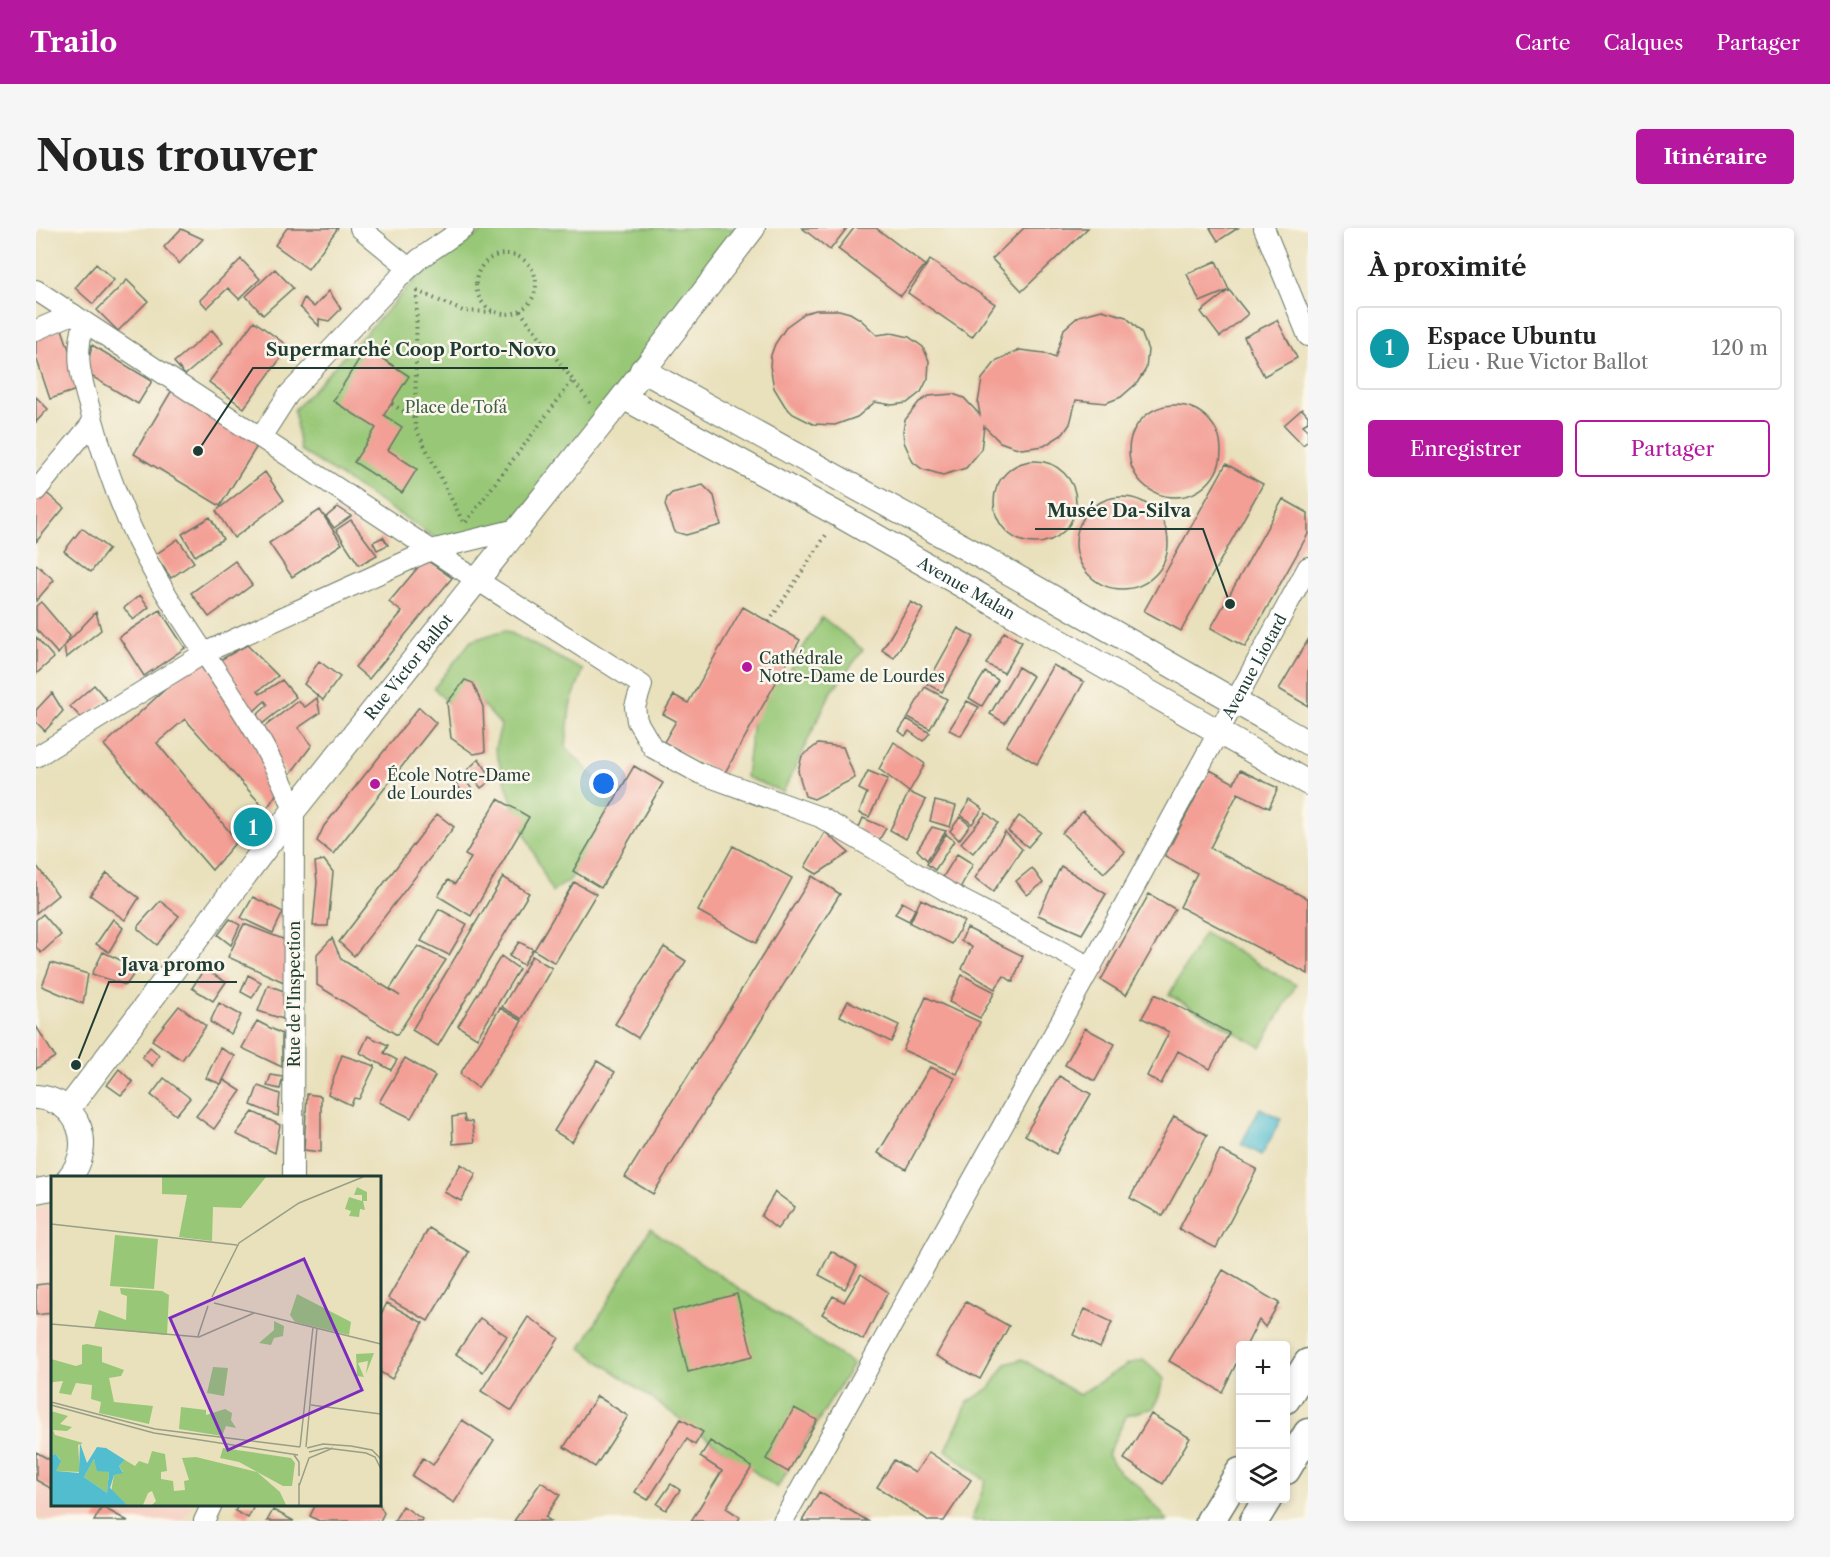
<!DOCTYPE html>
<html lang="fr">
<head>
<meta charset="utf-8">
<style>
  body { margin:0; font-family:"Libre Caslon Text",serif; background:#f6f6f6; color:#222 }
  .controls { position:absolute; right:18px; bottom:18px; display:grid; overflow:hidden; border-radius:6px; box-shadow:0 3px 9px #0003 }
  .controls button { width:54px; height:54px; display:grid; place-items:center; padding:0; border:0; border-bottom:2px solid #e0e0e0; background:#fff; color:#222; font:30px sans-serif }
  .you { position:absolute; left:568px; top:556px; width:21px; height:21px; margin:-15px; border:4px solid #fff; border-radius:50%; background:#1a73e8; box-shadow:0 0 0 9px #1a73e833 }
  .badge { display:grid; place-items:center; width:39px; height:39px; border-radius:50%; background:#b5179e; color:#fff; font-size:20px; font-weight:700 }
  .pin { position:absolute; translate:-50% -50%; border:3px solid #fff; box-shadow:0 2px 6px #0006 }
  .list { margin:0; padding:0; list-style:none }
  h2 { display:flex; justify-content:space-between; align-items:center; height:78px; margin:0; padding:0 24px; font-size:26px }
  h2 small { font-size:20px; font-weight:400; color:#767676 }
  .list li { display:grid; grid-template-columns:39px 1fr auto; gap:18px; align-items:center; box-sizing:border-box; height:84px; margin:0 12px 12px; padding:0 12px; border:2px solid #e0e0e0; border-radius:6px }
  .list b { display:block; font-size:22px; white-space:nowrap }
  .list p { margin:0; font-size:20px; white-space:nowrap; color:#767676 }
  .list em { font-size:20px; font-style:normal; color:#767676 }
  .actions { display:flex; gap:12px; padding:18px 24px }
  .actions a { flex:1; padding:14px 0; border:2px solid #b5179e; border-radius:6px; text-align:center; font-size:21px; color:#b5179e }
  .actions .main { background:#b5179e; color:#fff }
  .icon { flex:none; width:33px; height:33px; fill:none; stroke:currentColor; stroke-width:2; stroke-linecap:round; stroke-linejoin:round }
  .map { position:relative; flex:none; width:1272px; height:1293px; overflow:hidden; border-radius:6px }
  header { display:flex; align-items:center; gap:36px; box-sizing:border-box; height:84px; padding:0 30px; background:#b5179e; color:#fff }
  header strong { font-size:28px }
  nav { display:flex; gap:33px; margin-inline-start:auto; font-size:21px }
  .intro { display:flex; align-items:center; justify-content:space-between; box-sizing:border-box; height:144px; padding:0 36px }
  h1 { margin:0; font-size:42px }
  .button { padding:15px 27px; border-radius:6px; background:#b5179e; color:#fff; font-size:21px; font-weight:700 }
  main { display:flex; gap:36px; padding:0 36px }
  aside { flex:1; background:#fff; border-radius:6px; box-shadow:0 3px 9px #0003 }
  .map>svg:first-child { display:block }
  .built { fill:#f6d2c5 }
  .green { fill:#98c877; stroke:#5c8256; stroke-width:1.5 }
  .water { fill:#52bdcf; stroke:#387d82; stroke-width:1.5 }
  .building { fill:#f39f95 }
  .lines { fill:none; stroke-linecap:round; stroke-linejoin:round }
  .minor-casing { stroke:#667664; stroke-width:22 }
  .major-casing { stroke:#667664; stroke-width:26 }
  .highway-casing { stroke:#667664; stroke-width:31 }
  .path { stroke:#667664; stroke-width:4; stroke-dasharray:1.5 4.5; stroke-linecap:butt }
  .minor { stroke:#fff; stroke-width:20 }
  .major { stroke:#fff; stroke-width:24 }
  .highway { stroke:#fff; stroke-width:28 }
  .poi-dot { fill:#b5179e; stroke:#fbf7ec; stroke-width:2 }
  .labels { text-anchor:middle; stroke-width:5; stroke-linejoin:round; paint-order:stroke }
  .park-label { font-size:16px; fill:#3d6045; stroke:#fbf7ec }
  .street-label { font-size:16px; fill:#1f3d34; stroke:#fbf7ec }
  .poi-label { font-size:16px; fill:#1f3d34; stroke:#fbf7ec; text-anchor:start }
  .inset-road { fill:none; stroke:#989f86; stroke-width:1.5 }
  .view { fill:#7b2cbf; fill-opacity:0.15; stroke:#7b2cbf; stroke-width:3 }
  .inset-edge { fill:none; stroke:#1f3d34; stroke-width:3 }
  .leader { fill:none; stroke:#1f3d34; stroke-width:2 }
  .callout-dot { fill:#1f3d34; stroke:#fbf7ec; stroke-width:2 }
  .callout-label { font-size:18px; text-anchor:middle; font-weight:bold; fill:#1f3d34; stroke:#fbf7ec; stroke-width:5; stroke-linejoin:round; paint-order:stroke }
</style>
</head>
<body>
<header>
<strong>Trailo</strong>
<nav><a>Carte</a><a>Calques</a><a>Partager</a></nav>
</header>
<div class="intro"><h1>Nous trouver</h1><a class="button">Itinéraire</a></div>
<main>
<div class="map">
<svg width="1272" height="1293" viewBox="0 0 1272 1293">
  <rect width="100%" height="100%" fill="#fbf7ec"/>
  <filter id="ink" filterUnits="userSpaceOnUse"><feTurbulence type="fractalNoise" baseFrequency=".0167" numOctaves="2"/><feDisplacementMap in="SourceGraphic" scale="12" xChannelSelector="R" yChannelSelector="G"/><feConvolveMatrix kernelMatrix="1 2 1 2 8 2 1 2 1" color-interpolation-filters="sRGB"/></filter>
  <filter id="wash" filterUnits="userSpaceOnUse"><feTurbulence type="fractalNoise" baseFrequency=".008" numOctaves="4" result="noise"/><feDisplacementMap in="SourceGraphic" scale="24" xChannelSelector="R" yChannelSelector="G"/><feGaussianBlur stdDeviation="1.35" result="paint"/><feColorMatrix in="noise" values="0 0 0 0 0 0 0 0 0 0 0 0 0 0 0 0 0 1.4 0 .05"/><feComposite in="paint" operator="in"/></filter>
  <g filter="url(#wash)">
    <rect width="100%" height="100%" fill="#e9e0bc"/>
    <path class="built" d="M16 978V1276L157 1277 148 1293H9L0 1288V981Z"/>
    <path class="green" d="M452 0H703L479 293 403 312 264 222 258 182 383 48Z
      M786 389 827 422 794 466 747 564 710 549 720 470 752 444Z
      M469 402 547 442 534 478 530 520 579 570 534 652 516 664 479 584 459 521 465 497 435 464 418 482 398 460 435 413Z
      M1168 705 1260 757 1225 819 1133 767Z
      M614 1001 817 1136 741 1260 545 1120Z
      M986 1131 1043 1167 1092 1136 1107 1132 1129 1151 1118 1180 1091 1187 1071 1227 1084 1245 1101 1256 1132 1293H935L950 1253 910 1222 932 1174 954 1160 970 1136Z"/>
    <path class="water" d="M1224 880 1245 891 1226 927 1205 916Z"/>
    <g id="blocks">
      <path class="building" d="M251 0H302L272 41 239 17Z
        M766 0H811L794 22Z
        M818 0H840L889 37 865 68 802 21Z
        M988 0H1052L986 63 956 31Z
        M1174 0H1202L1182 13Z
        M145 1 167 11 143 36 128 19Z
        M205 31 224 51 203 71 192 60 171 80 164 72Z
        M894 32 959 76 936 109 872 65Z
        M1180 33 1193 62 1164 74 1151 46Z
        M60 36 78 52 57 76 39 60Z
        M239 41 257 60 227 87 210 68Z
        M91 52 112 73 82 103 61 82Z
        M1193 62 1212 86 1184 109 1165 84Z
        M293 63 305 81 293 93 283 91V98L264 79 268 70 278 79Z
        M780 82H803L814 85 824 91 841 107 856 105 873 109 887 119 893 133 892 150 885 164 871 175 856 177 839 174 821 189 799 197 777 196 757 186 749 178 738 160 734 138 735 127 739 116 751 98 769 85Z
        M1066 82 1090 89 1105 104 1112 122 1110 141 1101 155 1085 169 1070 175 1040 172 1034 196 1027 206 1008 218 986 221 975 218 964 214 948 198 945 222 930 240 907 247 886 241 877 234 868 214 867 203 869 192 883 174 893 168 917 166 928 170 944 187 942 175 946 151 961 132 984 122 1008 125 1019 130 1028 101 1043 88Z
        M1241 92 1261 130 1228 148 1208 109Z
        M218 93 253 119 208 180 173 154Z
        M26 101 46 160 14 171 0 129V110Z
        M176 102 187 115 149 147 138 134Z
        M56 117 116 153 102 176 50 145Z
        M330 120 373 148 348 187 366 199 352 222 381 241 366 265 318 234 340 200 297 173Z
        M136 162 223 215 184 278 98 226Z
        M0 169 12 181 0 194Z
        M1093 223a46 46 0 1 1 92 0a46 46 0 1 1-92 0Z
        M1266 181 1272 188V194L1267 197 1272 202V213L1267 217 1248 197Z
        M958 274a41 41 0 1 1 82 0a41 41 0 1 1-82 0Z
        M1190 236 1227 256 1145 403 1108 383Z
        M229 244 248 272 198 310 180 283Z
        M667 257 678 268 685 297 650 307 639 304 629 277 631 270 636 265Z
        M8 263 28 280 0 314V273Z
        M1040 315a46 46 0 1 1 92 0a46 46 0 1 1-92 0Z
        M1247 271 1272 285V306L1209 419 1175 400Z
        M302 279 315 288 298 300 290 289Z
        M284 282 306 316 256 349 233 315Z
        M174 289 187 311 159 328 146 306Z
        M315 292 341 327 323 337 300 302Z
        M46 300 73 321 55 344 28 323Z
        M347 309 352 317 341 322 337 314Z
        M142 311 158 334 135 350 119 327Z
        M389 331 416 350 333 451 319 439 366 384 353 374Z
        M199 333 216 357 173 389 155 365Z
        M0 336 18 352 0 373Z
        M104 367 113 379 97 392 88 380Z
        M5 374 34 408 28 418 60 384 65 402 30 430 28 418 22 426 0 401V378Z
        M875 374 887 381 858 430 846 422Z
        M707 379 764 412 687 548 628 514 640 493 627 486 638 467 652 475Z
        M124 382 149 420 108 448 83 409Z
        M922 400 938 409 906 464 891 456Z
        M968 404 986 414 968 445 950 436Z
        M0 409 18 430 0 446Z
        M1272 412V478L1243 461Z
        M211 417 242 448 222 463 224 466 246 452 260 469 226 496 221 487 232 477 229 473 218 483 184 432Z
        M168 426 245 559 230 582 149 491 121 515 201 613 176 642 68 517Z
        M283 433 304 449 287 472 268 456Z
        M1017 437 1048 454 1001 536 970 518Z
        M982 439 997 448 969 495 954 486Z
        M949 444 962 452 946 478 933 470Z
        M429 452 437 455 447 479 449 524 438 526 415 510 411 475Z
        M58 457 71 472 47 492 34 478Z
        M889 459 911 471 894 501 872 489Z
        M16 465 27 483 9 503 0 494V482Z
        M281 470 284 485 262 500 276 517 252 549 223 503 262 473 269 479Z
        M931 473 943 479 925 508 913 502Z
        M383 479 400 495 297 626 281 613 288 598Z
        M871 491 894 505 887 513 873 503 869 508 863 503Z
        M858 514 889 536 873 564 843 541Z
        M782 516 807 519 819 550 778 571 769 568 762 543 766 528Z
        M443 531 457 551 445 560 431 542Z
        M598 538 627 555 565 660 537 643Z
        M1174 542 1198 555 1204 542 1242 560 1233 580 1202 565 1174 620 1272 671V746L1144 679 1161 645 1129 628Z
        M832 543 852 551 833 589 823 585 831 565 823 561Z
        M425 546 438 564 430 569 417 551Z
        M873 564 890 572 870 611 854 602Z
        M462 571 493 589 435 688 402 668 412 652 419 656 435 630 429 627Z
        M934 572 947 581 936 596 925 587Z
        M899 573 920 578 914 599 894 593Z
        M1047 583 1089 624 1068 645 1026 605Z
        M950 585 962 595 937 625 925 615Z
        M401 586 418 599 318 728 303 714Z
        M983 588 1005 604 992 619 972 603Z
        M924 589 934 597 923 612 914 603Z
        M827 590 850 600 842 614 821 604Z
        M896 599 910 603 891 632 881 622Z
        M789 604 813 625 781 646 769 639Z
        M969 604 986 621 957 664 939 650Z
        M910 606 918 613 899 642 891 636Z
        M697 618 756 650 720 715 662 683Z
        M921 626 937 636 924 660 907 649Z
        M288 632 297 644 292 698H277L281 654 279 634Z
        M0 637 22 667 0 685Z
        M1025 638 1070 666 1046 706 1002 687Z
        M996 640 1007 655 991 667 980 653Z
        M71 645 103 670 89 692 54 667Z
        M776 648 804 666 617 966 589 949Z
        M467 649 493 665 402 818 376 802Z
        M538 654 560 666 519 735 498 722Z
        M1113 666 1139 681 1090 767 1065 752Z
        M217 669 247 684 237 705 205 690Z
        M885 671 928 693 916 716 874 695Z
        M124 673 143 688 121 717 102 701V698Z
        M866 674 879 681 873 693 859 686Z
        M403 681 431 696 413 727 385 713Z
        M7 686 25 707 5 725 0 719V692Z
        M77 691 87 700 73 724 60 716Z
        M194 691 204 697 195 717 182 707Z
        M208 696 252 713 250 755 192 729Z
        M931 700 987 728 977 754 968 748 959 761 926 741 936 719 925 713Z
        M296 710 305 731 364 768 354 761 382 718 410 732 361 807 281 757V726Z
        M483 714 497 721 487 737 473 728Z
        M628 719 650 733 602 810 579 796Z
        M67 724 102 740 90 757 56 746Z
        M465 728 483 741 441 810 422 798Z
        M496 728 516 740 486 791 466 779Z
        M15 735 52 746 47 776 6 758Z
        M168 741 190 754 177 773 156 760Z
        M212 747 225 754 216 770 205 764Z
        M926 747 959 764 944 790 913 774Z
        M232 757 253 765 247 791 222 783Z
        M1119 766 1193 805 1174 841 1142 823 1125 856 1111 848 1133 804 1106 790Z
        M890 769 944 794 921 846 867 822Z
        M812 773 863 797 855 814 804 788Z
        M183 775 205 787 195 806 174 794Z
        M143 778 170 798 146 832 116 812Z
        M464 780 486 793 442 860 424 846Z
        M221 793 246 806V839L206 820Z
        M0 798 19 829 0 841Z
        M1049 800 1079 816 1059 853 1029 837Z
        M332 808 352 817 348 825 361 832 355 842 324 825Z
        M114 819 123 827 116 838 106 829Z
        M184 820 199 828 185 856 170 850Z
        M306 827 339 838 323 871 318 870 315 877 292 866Z
        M369 830 399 848 375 890 343 874Z
        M561 833 579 844 536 914 518 903Z
        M894 839 919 850 870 941 842 925Z
        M83 841 97 854 85 867 71 857Z
        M235 847 247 849 244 861 231 858Z
        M1023 848 1055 866 1020 926 989 907Z
        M128 850 154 870 140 887 115 867Z
        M188 852 205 863 178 901 160 888Z
        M222 858 244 866 242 888 215 877Z
        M271 866 285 868V924L268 922Z
        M217 884 244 897 239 925 200 906Z
        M428 887 429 893 436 894 439 914 417 916 416 889Z
        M1138 888 1171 907 1127 988 1094 970Z
        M1184 922 1221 941 1180 1020 1143 1001Z
        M425 936 440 946 425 973 408 964Z
        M739 964 759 979 741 1001 725 988Z
        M393 1000 433 1024 392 1093 352 1070Z
        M795 1023 821 1038 809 1061 783 1047Z
        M1187 1042 1243 1075 1229 1099 1223 1092 1210 1118H1204V1128L1186 1164 1133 1133Z
        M825 1046 852 1064 827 1112 786 1086 797 1068 808 1074Z
        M16 1055V1085L0 1087V1057Z
        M701 1066 717 1128 652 1144 637 1083Z
        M930 1074 973 1098 944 1151 900 1128Z
        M351 1075 387 1095 356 1151 344 1144V1088Z
        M1049 1081 1076 1094 1064 1120 1037 1107Z
        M492 1089 523 1110 476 1183 445 1163Z
        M444 1090 471 1108 447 1144 420 1126Z
        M561 1168 592 1188 559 1239 528 1219Z
        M758 1180 781 1192 752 1244 730 1231Z
        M1115 1186 1154 1210 1127 1256 1088 1231Z
        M645 1191 667 1204 659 1217 651 1211 612 1272 599 1264Z
        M426 1192 458 1212 418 1275 376 1248 387 1230 397 1237Z
        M674 1213 716 1239 690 1280 704 1289 702 1293H655L686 1243 664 1229Z
        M0 1224 16 1233V1261L0 1252Z
        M893 1224 935 1252 908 1293H893L841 1259 858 1232 879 1245Z
        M505 1254 524 1267 509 1289 515 1293H478Z
        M635 1256 644 1262 630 1282 621 1276Z
        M783 1264 832 1293H766Z
        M203 1276H219L212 1290 199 1283Z
        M280 1276H343L348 1285 344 1293H283L274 1288Z
        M367 1278 386 1291 385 1293H358Z
        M66 1279 92 1293H58Z
        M237 1282 258 1293H231Z"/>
    </g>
  </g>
  <g filter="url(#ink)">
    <use href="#blocks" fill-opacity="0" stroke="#667664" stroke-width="1.5"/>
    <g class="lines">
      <g class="minor-casing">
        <g id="minor">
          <path d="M324 0 373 40"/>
          <path d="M1228 0 1272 108"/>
          <path d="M0 62 441 352 606 457 599 479 601 493 617 520 663 545 784 589 924 671 1055 739"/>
          <path d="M48 95C37 133 47 155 57 192 72 248 93 302 122 352 166 428 226 499 258 582L257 950"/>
          <path d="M0 102 37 86"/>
          <path d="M225 209 252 167 362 51 383 31 428 0"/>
          <path d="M0 263 57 194"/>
          <path d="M0 529 170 424 395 322 481 301"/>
          <path d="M168 1293 176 1276"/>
          <path id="s1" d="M747 1293 1055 739 1272 339"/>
        </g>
      </g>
      <g class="major-casing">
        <g id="major">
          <path d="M606 142 944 328 1272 515"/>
          <path id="s2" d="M587 169 803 287 1272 555"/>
          <path d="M0 869C43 871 60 918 33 950"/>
          <path id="s3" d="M32 881 258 582 587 169 717 0"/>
          <path d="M0 963 16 960"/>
        </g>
      </g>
      <g class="highway-casing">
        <path id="highway" d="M1250 1171 1272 1135
          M1250 1242 1272 1205
          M1174 1293 1204 1244
          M1218 1293 1232 1270"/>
      </g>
      <path class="path" d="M440 56a30 30 0 1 1 60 0a30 30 0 1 1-60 0Z
        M381 63 379 199 428 296
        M381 63 427 83 456 84
        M484 83 555 176
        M356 176 378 190
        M430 294 537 152
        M733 394 792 304"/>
      <use href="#minor" class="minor"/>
      <use href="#major" class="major"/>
      <use href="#highway" class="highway"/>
    </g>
  </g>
  <g class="poi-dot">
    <circle cx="711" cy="439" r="6"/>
    <circle cx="339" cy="556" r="6"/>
  </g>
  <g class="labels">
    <g class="park-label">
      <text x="420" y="185">Place de Tofá</text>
    </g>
    <g class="street-label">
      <text dy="6" stroke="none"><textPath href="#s2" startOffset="393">Avenue Malan</textPath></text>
      <text dy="6" stroke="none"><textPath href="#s1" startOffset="976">Avenue Liotard</textPath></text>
      <text dy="6" stroke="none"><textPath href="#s3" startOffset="558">Rue Victor Ballot</textPath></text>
      <text transform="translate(258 766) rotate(-90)" y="6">Rue de l'Inspection</text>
    </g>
    <g class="poi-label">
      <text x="723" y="436">Cathédrale<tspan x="723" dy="18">Notre-Dame de Lourdes</tspan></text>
      <text x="351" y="553">École Notre-Dame<tspan x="351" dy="18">de Lourdes</tspan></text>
    </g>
  </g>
  <g transform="translate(15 948)">
    <rect width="330" height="330" fill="#e9e0bc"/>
    <path d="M111 1H215L190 32 162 31 161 65 128 61 136 19 111 18ZM306 11 316 16V25H312L314 34 309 33 308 41 298 40 300 35 294 33 298 21 311 25V19H303ZM64 59 107 63 103 113 59 110ZM69 112 111 115 118 119 116 159 43 152 48 134 75 144 76 120 70 118ZM246 118 300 146 298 159 244 146 239 139ZM223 145 233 150 232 160 223 162 220 169 208 167 223 154ZM36 168 51 171V186L73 194 70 200 58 202 63 226 102 230 98 248 48 237 50 226 40 223 41 209 25 207 20 219 8 217 12 205 2 206 0 210V183L25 190 31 188V169ZM323 177 315 198 317 185 307 187 313 201 306 200 305 178ZM162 191 177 192 173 220 156 217ZM130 231 155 234V239L174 233 181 237 180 244 185 252 175 250 171 260 128 253ZM0 235 17 240 9 248 21 251 16 255 2 254 4 259 32 267 27 269 29 296 5 295 9 283 5 278 1 279 0 286ZM172 272 240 282 244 287 241 310H232L188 286 169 282ZM101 275 114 278 116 295 110 296V303L122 305 123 315 134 314 133 305 138 304 131 282 145 281 206 296 229 316 235 329H101L105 325 101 315 97 317 92 329H76L60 316 63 299 72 296 68 290 74 284 84 290 88 285 97 288ZM43 283 47 294 58 296 56 317 33 301Z" fill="#98c877"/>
    <path d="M29 267 36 287 46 271 55 272 74 284 68 290 72 297 63 299 59 312 76 329H0L1 279 5 278 10 285 5 295 28 297ZM43 283 46 295 58 296 56 317 33 301Z" fill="#52bdcf" fill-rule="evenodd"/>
    <path class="inset-road" d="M0 48 186 69M161 121 188 67 248 27 312 1M163 127 330 168M0 148 148 161 203 137M147 160 157 130M0 226 104 253 249 271M0 229 103 257 247 279M260 229 330 238M249 271 262 151M255 271 266 152M256 272 272 268 300 270 321 274 330 283M258 276 275 272 315 277 324 281 330 293M243 279 248 286V300M248 307V329M248 310 258 282 282 272"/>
    <path class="view" d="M253 83 311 214 177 274 119 142Z"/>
    <rect width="330" height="330" class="inset-edge"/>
  </g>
  <path class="leader" d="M162 223L217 140H532M1194 376L1167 301H999M40 837L73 754H201"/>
  <g class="callout-dot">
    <circle cx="162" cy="223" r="6"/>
    <circle cx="1194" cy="376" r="6"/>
    <circle cx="40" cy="837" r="6"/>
  </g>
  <g class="callout-label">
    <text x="375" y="128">Supermarché Coop Porto-Novo</text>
    <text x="1083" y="289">Musée Da-Silva</text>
    <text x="137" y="743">Java promo</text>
  </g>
</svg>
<div class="controls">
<button>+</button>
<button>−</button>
<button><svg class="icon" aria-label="layers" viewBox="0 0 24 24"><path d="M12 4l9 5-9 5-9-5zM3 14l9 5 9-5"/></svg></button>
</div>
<div class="you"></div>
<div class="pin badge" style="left:217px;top:599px;background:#0f9aa8">1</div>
</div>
<aside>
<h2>À proximité<small></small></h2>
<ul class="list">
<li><span class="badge" style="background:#0f9aa8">1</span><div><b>Espace Ubuntu</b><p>Lieu · Rue Victor Ballot</p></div><em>120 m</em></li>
</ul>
<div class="actions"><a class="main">Enregistrer</a><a>Partager</a></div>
</aside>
</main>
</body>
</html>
